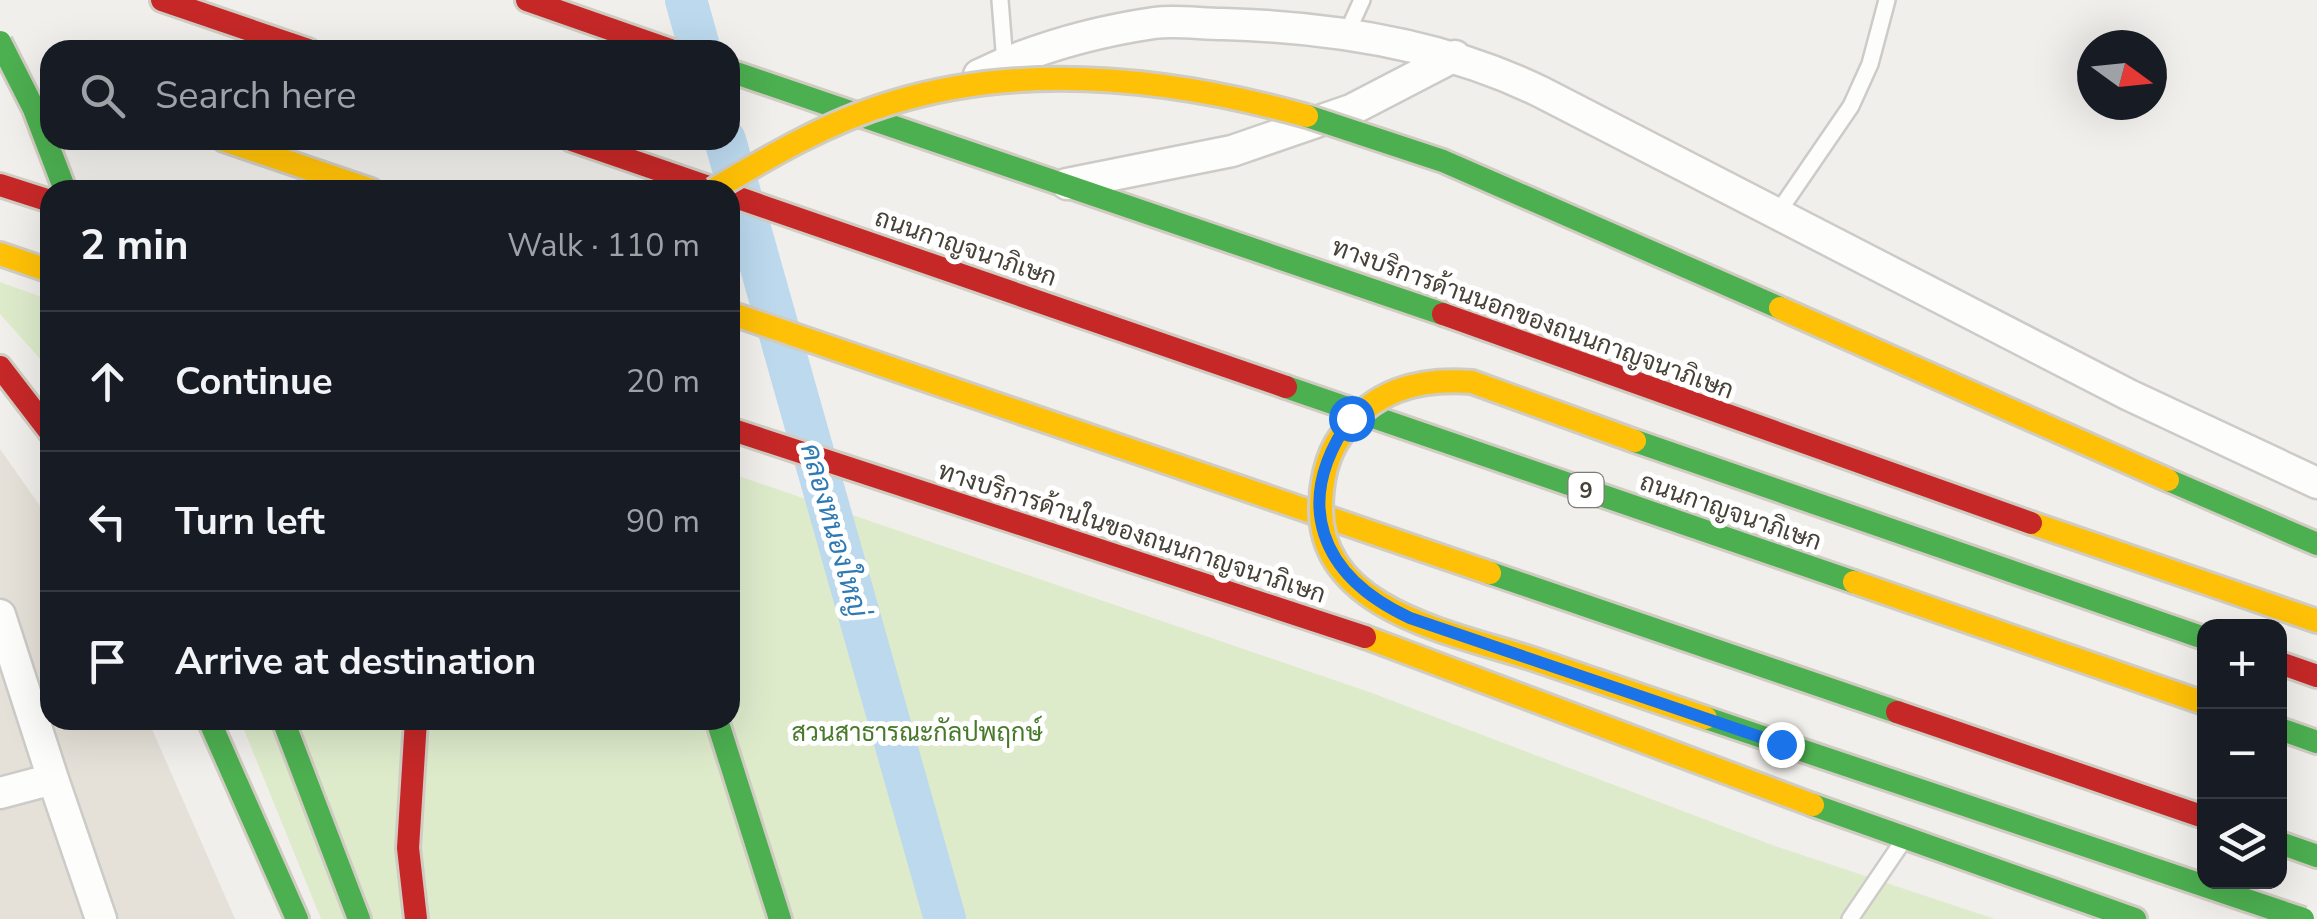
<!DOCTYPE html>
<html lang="en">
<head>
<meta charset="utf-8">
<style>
  body { margin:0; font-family:"Nunito Sans",Sarabun,sans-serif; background:#242831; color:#f1f3f6 }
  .controls { position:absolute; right:30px; bottom:30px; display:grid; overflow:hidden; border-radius:20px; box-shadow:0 10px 40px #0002 }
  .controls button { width:90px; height:90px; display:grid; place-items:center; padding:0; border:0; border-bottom:2px solid #363941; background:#171b24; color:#f1f3f6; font:50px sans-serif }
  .compass { position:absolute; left:2077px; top:30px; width:90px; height:90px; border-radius:50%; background:#171b24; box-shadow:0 10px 40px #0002; rotate:105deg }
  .stop { position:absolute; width:30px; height:30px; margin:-22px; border:8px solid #1a73e8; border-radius:50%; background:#fff }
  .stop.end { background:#1a73e8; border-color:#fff; box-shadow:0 2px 10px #0008 }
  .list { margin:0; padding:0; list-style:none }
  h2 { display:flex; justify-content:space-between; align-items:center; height:130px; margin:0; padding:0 40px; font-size:42px }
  h2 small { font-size:32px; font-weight:400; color:#9ea1a6 }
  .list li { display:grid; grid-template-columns:65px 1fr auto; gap:30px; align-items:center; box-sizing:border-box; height:140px; padding:0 40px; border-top:2px solid #363941 }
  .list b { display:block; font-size:38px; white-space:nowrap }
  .list em { font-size:32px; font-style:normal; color:#9ea1a6 }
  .icon { flex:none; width:55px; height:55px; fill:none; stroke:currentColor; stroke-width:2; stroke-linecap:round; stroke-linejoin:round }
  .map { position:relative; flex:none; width:2317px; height:919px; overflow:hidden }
  .search { position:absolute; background:#171b24; box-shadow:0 10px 40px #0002; left:40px; top:40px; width:700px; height:110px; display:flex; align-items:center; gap:25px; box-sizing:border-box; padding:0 35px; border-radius:30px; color:#9ea1a6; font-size:38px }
  .panel { position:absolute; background:#171b24; box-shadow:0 10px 40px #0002; left:40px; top:180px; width:700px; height:550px; border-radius:30px }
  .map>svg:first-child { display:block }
  .residential { fill:#e5e1d8 }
  .green { fill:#deebcb }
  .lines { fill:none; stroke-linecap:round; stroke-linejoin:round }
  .canal { stroke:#bcd9ee; stroke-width:42 }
  .lane-casing { stroke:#cdcbc7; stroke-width:20 }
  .street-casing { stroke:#cdcbc7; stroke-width:35 }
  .fast-casing { stroke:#d0ccc2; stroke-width:28 }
  .slow-casing { stroke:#d0ccc2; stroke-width:28 }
  .jam-casing { stroke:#d0ccc2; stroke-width:28 }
  .lane { stroke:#fdfdfc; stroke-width:15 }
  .street { stroke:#fdfdfc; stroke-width:30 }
  .fast { stroke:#4caf50; stroke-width:22 }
  .slow { stroke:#ffc107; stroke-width:22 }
  .jam { stroke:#c62828; stroke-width:22 }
  .fast-bridge-casing { stroke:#d0ccc2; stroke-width:28; stroke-linecap:butt }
  .slow-bridge-casing { stroke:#d0ccc2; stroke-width:28; stroke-linecap:butt }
  .fast-bridge { stroke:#4caf50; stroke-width:22 }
  .slow-bridge { stroke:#ffc107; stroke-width:22 }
  .route { stroke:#1a73e8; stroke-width:12 }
  .labels { text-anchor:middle; stroke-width:10; stroke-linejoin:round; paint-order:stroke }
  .shield { fill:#fff; stroke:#7e7a73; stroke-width:2.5 }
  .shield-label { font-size:22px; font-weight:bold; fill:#474137 }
  .street-label { font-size:25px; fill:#474137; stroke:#fff }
  .park-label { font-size:25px; fill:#47792a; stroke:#fff }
  .water-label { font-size:28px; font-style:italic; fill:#2f7ab3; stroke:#fff }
</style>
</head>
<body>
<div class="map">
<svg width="2317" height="919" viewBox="0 0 2317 919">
  <rect width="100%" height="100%" fill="#f1efeb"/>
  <path class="residential" d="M0 449 50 520V720H148L235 919H0Z"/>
  <path class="green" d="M0 282 50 300V370L0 314Z
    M730 473 1372 693 1775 846 1995 919H321L240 720H730Z"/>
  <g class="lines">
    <path class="canal" d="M686 0 700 50
      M725 140 945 919"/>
    <g class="lane-casing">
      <path id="lane" d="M1000 0 1005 63
        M1346 35 1362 0
        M1777 214 1851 106 1870 64 1887 0
        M1850 919 1901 844"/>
    </g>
    <g class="street-casing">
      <path id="street" d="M979 75C1035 48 1093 32 1154 23 1176 20 1201 24 1223 24 1331 27 1443 44 1541 92L2129 395 2317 483
        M1067 184 1232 151 1351 110 1455 56
        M0 615 53 779
        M0 793 53 779 101 919"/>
    </g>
    <g class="fast-casing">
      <path id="fast" d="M730 71 1443 314
        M1286 387 1854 582
        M2168 480 2317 544
        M1490 573 1897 712
        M209 720 297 919
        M283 720 359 919
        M717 720 780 919
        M2280 729 2317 742
        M1813 805 2135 919
        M2280 843 2317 856"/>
    </g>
    <g class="slow-casing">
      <path id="slow" d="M224 140 371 190
        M0 254 50 271
        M730 313 1490 573
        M2031 523 2317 621
        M1854 582 2204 703
        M1365 637 1813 805"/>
    </g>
    <g class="jam-casing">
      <path id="jam" d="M162 0 308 50
        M527 0 670 50
        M572 140 717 190
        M0 185 50 201
        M730 195 1286 387
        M1443 314 2031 523
        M0 367 50 432
        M730 429 1365 637
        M2280 663 2317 676
        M1897 712 2204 817
        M416 720 408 848 416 919"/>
    </g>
    <use href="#lane" class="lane"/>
    <use href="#street" class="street"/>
    <use href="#fast" class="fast"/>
    <use href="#slow" class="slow"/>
    <use href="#jam" class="jam"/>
    <g class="fast-bridge-casing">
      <path id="fast-bridge" d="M0 42 34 109 65 190
        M1307 116 1443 161 1780 308
        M1635 441 2204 638
        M1706 718 2303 919"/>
    </g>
    <g class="slow-bridge-casing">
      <path id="slow-bridge" d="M713 190C770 156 828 122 891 103 1026 61 1174 79 1307 116
        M1780 308 2168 480
        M1635 441 1472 382C1418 378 1372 390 1340 437 1326 457 1321 485 1321 509 1320 611 1457 634 1533 659 1590 679 1648 698 1706 718"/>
    </g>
    <use href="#fast-bridge" class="fast-bridge"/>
    <use href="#slow-bridge" class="slow-bridge"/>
  </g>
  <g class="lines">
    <path class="route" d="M1351 418C1291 503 1320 576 1410 618L1781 744"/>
  </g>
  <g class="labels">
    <rect class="shield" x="1568.5" y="473" width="35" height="34" rx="8"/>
    <g class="shield-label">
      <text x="1586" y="498">9</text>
    </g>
    <g class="street-label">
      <text transform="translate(966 247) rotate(19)" y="9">ถนนกาญจนาภิเษก</text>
      <text transform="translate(1533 318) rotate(20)" y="9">ทางบริการด้านนอกของถนนกาญจนาภิเษก</text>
      <text transform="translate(1731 511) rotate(19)" y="9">ถนนกาญจนาภิเษก</text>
      <text transform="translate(1132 532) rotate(18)" y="9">ทางบริการด้านในของถนนกาญจนาภิเษก</text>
    </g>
    <g class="park-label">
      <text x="917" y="741">สวนสาธารณะกัลปพฤกษ์</text>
    </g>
    <g class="water-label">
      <text transform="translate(835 530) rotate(74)" y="10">คลองหนองใหญ่</text>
    </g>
  </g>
</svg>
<div class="controls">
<button>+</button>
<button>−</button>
<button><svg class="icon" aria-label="layers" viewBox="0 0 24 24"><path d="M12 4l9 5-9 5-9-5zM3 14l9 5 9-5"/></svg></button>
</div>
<svg class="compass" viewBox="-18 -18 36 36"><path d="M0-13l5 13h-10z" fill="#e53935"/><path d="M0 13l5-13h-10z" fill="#9ea1a6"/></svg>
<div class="stop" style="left:1351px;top:418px"></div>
<div class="stop end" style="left:1781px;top:744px"></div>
<div class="search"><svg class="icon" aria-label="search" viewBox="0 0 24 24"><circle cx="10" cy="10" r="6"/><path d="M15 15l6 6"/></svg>Search here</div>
<section class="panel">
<h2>2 min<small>Walk · 110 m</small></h2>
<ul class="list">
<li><svg class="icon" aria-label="ahead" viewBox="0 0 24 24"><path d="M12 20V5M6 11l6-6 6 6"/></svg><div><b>Continue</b></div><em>20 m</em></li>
<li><svg class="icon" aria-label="left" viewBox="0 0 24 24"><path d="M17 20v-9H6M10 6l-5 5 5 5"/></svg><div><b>Turn left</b></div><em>90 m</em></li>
<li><svg class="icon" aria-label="arrive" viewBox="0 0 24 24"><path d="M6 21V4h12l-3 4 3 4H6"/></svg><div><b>Arrive at destination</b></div></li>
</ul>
</section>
</div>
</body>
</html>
